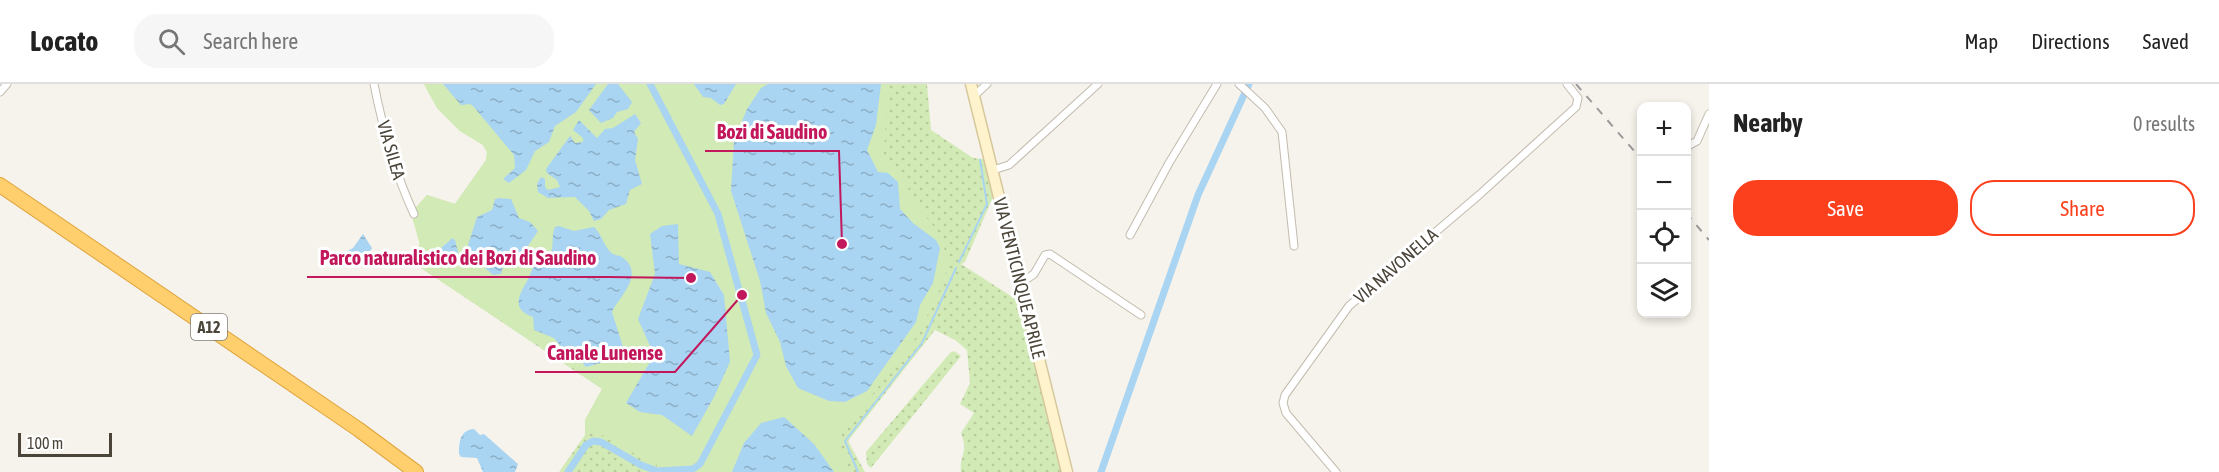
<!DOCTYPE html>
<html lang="en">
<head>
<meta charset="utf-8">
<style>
  body { margin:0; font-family:"Asap Condensed",sans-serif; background:#f6f6f6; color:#222 }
  .controls { position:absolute; right:18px; top:18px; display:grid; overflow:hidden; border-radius:12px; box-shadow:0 3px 9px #0003 }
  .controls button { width:54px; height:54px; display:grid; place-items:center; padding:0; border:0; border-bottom:2px solid #e0e0e0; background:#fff; color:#222; font:30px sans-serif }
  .scale { position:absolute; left:18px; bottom:15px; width:94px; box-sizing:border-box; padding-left:6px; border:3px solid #4b4439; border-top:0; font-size:16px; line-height:21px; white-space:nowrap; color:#4b4439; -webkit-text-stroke:4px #fff; paint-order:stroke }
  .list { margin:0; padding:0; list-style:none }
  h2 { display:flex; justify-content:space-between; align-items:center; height:78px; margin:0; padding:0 24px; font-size:26px }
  h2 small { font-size:20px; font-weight:400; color:#767676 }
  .actions { display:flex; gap:12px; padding:18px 24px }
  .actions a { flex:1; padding:14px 0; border:2px solid #fc3f1d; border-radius:24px; text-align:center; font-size:21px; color:#fc3f1d }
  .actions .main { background:#fc3f1d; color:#fff }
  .icon { flex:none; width:33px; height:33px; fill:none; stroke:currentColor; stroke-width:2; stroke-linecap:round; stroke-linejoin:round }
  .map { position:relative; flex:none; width:1709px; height:388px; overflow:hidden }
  header { display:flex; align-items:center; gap:36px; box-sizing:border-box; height:84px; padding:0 30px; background:#fff; border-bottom:2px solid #e0e0e0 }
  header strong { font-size:28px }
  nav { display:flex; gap:33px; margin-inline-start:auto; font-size:21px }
  .search { width:420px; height:54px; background:#f6f6f6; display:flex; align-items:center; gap:15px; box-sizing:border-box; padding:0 21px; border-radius:24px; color:#767676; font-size:22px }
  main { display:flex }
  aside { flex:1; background:#fff }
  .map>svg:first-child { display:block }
  .grass { fill:url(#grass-dots) }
  .park { fill:#d2eab5 }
  .water { fill:url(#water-ripples) }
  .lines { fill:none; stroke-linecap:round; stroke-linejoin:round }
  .stream { stroke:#a9d4f2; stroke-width:2 }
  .canal { stroke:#a9d4f2; stroke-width:7 }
  .street-casing { stroke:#c2bbae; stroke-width:9 }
  .secondary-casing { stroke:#d6c79b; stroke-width:13 }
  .highway-casing { stroke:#e0a43c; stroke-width:16 }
  .street { stroke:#fff; stroke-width:7 }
  .secondary { stroke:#fff3cd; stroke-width:10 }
  .highway { stroke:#ffcf6e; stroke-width:14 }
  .rail { stroke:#9a9a9a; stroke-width:2; stroke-dasharray:8 8; stroke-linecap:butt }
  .labels { text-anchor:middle; stroke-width:6; stroke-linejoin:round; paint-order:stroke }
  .shield { fill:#fff; stroke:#817c74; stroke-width:1.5 }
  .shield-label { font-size:16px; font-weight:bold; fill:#4b4439 }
  .street-label { font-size:18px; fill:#4b4439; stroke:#fff }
  .leader { fill:none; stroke:#c2185b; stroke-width:2 }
  .callout-dot { fill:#c2185b; stroke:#fff; stroke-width:2 }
  .callout-label { font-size:20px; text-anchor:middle; font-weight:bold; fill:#c2185b; stroke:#fff; stroke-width:6; stroke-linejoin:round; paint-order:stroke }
</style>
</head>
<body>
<header>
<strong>Locato</strong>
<div class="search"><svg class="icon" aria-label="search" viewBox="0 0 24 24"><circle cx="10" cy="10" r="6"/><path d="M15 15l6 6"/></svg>Search here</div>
<nav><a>Map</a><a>Directions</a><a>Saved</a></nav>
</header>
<main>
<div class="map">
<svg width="1709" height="388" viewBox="0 0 1709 388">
  <defs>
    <pattern id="grass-dots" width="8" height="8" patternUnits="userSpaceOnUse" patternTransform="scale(1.5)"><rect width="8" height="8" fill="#d2eab5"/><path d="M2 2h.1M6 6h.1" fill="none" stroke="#b6ca9c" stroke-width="1.8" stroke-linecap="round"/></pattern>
    <pattern id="water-ripples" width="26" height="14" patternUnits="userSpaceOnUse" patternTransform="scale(1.5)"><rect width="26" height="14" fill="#a9d4f2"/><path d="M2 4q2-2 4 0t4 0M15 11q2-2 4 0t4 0" fill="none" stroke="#8caec5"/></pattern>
  </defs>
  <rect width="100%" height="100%" fill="#f6f3ec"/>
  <path class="grass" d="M424 0 878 88 881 0H927L931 46 973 74 984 75 993 113 965 178 961 180 1014 214 1018 213 1061 388H961C959 370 969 370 961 349L974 329 960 320 970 299 967 266 955 256 935 246 848 357 865 388H559L585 351V336L602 305 421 184 419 157 411 129 427 111 455 120 486 76 487 68 483 61 460 47 437 24Z
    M954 267 961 272 871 384 867 380 866 368 950 269Z"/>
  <path class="park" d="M424 0H888L884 70 900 87 916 121 936 145 947 171 946 188 936 215 912 260 842 349 839 359 850 388H661L656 380 639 373 611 354 596 349 585 351V336L602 305 597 300 421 184 419 157 411 129 427 111 455 120 486 76 487 68 483 61 460 47 437 24Z"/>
  <path class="water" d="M443 0H596L576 28 555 42 549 58 535 67 526 86 509 99 503 95 515 84 514 71 473 22 470 20 461 21Z
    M608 0H618L632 18 628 25 617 28 613 34 601 39 589 26Z
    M694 0H736L724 20 720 21 711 14 703 13Z
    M768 0H881L876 41 867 66 878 88 888 89 898 98 900 125 913 139 936 156 940 164 933 199 920 221 916 238 867 307 845 318 829 317 798 304 786 282 780 258 766 229 760 197 731 107 734 57 747 25 761 4Z
    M635 30 641 39 634 48 638 55 635 76 642 100 630 106 626 120 609 126 601 135 594 137 589 127 575 113 548 114 538 108 537 100 541 93 545 95V103L548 106 560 103 557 96 547 89 546 85 570 52 575 59 583 58V54L573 46 579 36 597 54 605 45 613 44Z
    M499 114 511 115 519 134 530 138 538 147 520 174 511 173 507 181 503 182 501 190 493 191 484 183V178L470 169 468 161 477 133 492 126 495 115Z
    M678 140 679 180 710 188 724 211 730 278 714 313 692 352 662 331 640 328 626 319 654 271 638 235 655 190 650 150 662 142Z
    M559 142 574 147 594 143C602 150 604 164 613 170 616 172 620 171 622 173 646 190 619 213 612 228L624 266 622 273 586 283 570 264H562L554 254 534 246 533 233C512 226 518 213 526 199 531 190 532 182 540 174H548C556 163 550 155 555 143Z
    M363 150 372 164 362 181H358L344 169 353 164Z
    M452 154 455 156 459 172 449 180 438 178C433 165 445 163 452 154Z
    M784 333 814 360 834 388H732L744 359 761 339Z
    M474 345 480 351 484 350 518 380 515 388H483L477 374 461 373 459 370C459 358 460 346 474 345Z"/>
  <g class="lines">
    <path class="stream" d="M959 178 987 120 980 76
      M858 388 845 357 922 259 956 184"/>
    <path class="canal" d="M568 388 586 361 593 357 601 358 641 381 657 387 693 385 700 380 757 271 718 130 650 0
      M1101 388 1198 111 1249 0"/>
    <g class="street-casing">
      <path id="street" d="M374 0C383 46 394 87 414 130
        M1239 0 1265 24 1282 48 1294 162
        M0 8 7 0
        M974 12 987 0
        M1686 63 1697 57 1709 30
        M993 86 1009 81 1098 0
        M1130 151 1169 79 1217 0
        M1021 199 1034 190 1045 171 1050 170 1141 231
        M1336 388 1286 329 1283 319 1285 311 1349 222 1479 111 1576 23 1578 14 1567 0"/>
    </g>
    <g class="secondary-casing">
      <path id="secondary" d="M971 0 1067 388"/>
    </g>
    <g class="highway-casing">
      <path id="highway" d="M0 101 358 345 416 388"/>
    </g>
    <use href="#street" class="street"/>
    <use href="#secondary" class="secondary"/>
    <use href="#highway" class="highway"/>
    <path class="rail" d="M1576 0 1642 76
      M1686 129 1709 156"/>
  </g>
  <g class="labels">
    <rect class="shield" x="191" y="230" width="36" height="26" rx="4.5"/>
    <g class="shield-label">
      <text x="209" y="249">A12</text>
    </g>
    <g class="street-label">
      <text transform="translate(391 66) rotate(74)" y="6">VIA SILEA</text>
      <text transform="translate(1396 182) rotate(-41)" y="6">VIA NAVONELLA</text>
      <text transform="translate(1019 194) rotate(76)" y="6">VIA VENTICINQUE APRILE</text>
    </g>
  </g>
  <path class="leader" d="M842 160L839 67H705M691 194L608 193H307M742 211L675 288H535"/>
  <g class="callout-dot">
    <circle cx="842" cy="160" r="6"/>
    <circle cx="691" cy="194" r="6"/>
    <circle cx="742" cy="211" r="6"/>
  </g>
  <g class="callout-label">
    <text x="772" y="55">Bozi di Saudino</text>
    <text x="458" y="181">Parco naturalistico dei Bozi di Saudino</text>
    <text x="605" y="276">Canale Lunense</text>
  </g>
</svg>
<div class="controls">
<button>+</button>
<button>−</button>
<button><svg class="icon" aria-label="locate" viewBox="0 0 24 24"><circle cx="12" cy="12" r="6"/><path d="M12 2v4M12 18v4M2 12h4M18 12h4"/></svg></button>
<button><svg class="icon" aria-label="layers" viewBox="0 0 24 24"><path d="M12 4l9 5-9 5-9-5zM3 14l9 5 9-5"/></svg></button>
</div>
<div class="scale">100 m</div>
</div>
<aside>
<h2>Nearby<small>0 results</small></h2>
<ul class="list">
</ul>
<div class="actions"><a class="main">Save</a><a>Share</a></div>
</aside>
</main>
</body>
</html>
